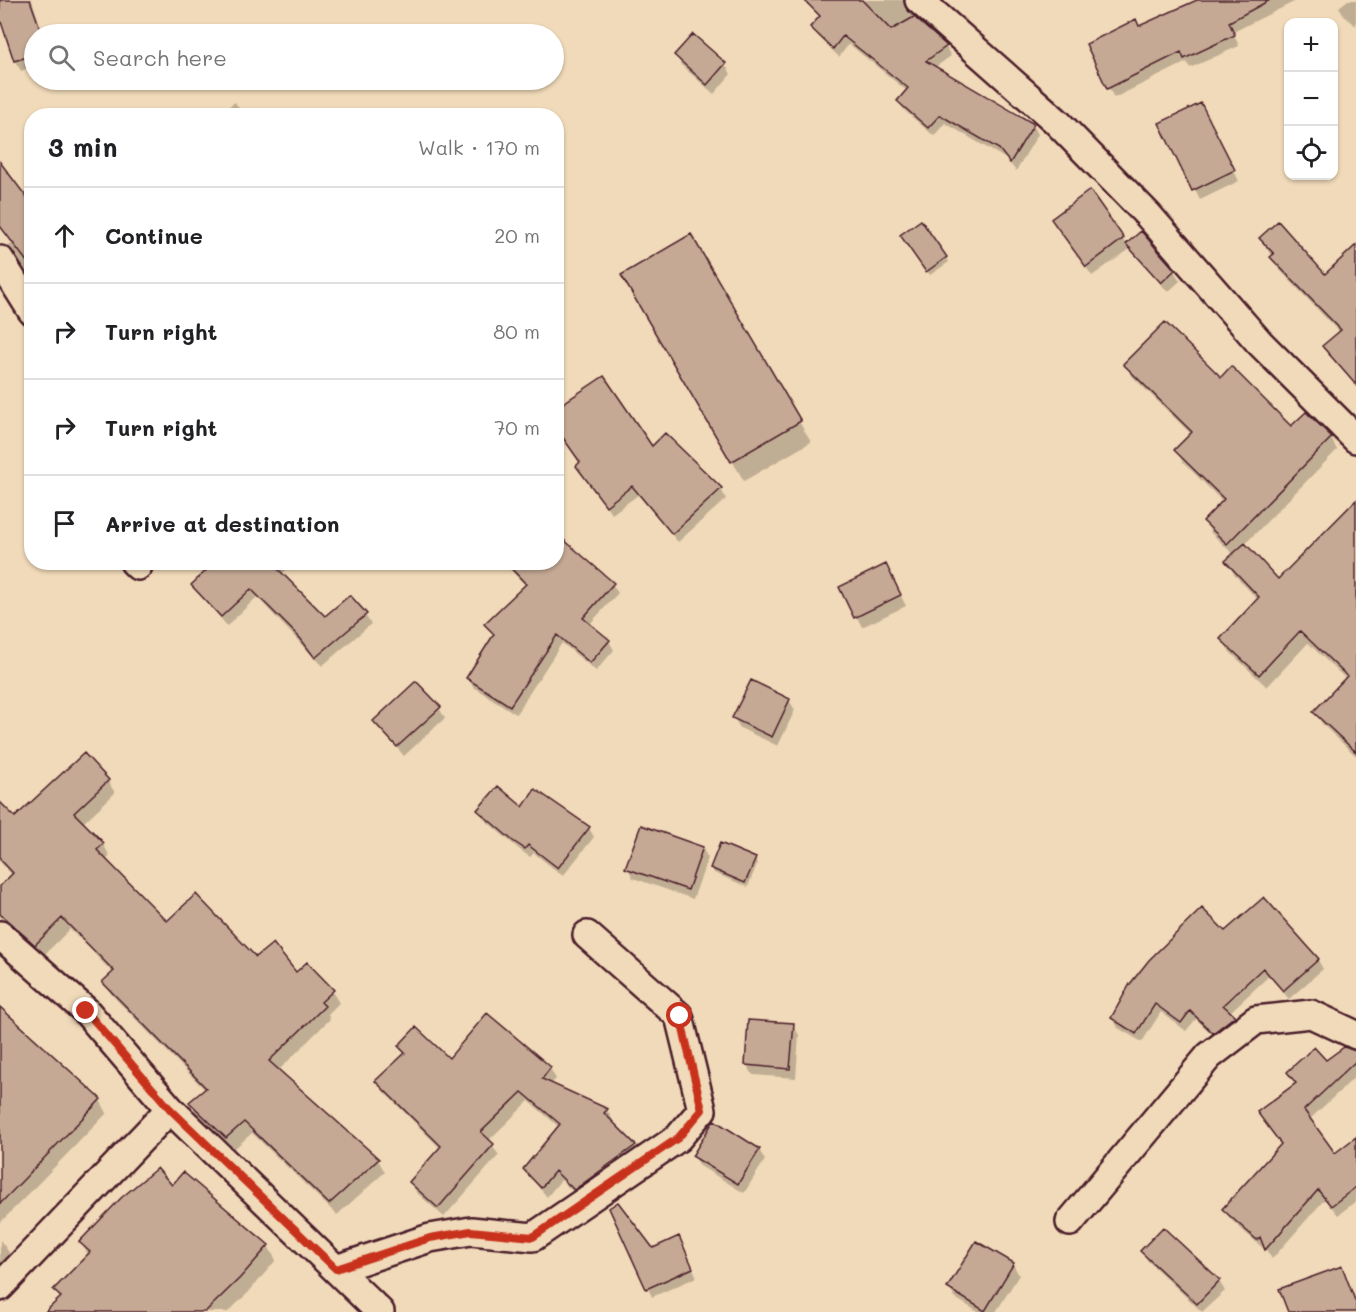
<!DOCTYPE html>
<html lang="en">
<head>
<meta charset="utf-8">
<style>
  body { margin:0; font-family:Mali,sans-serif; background:#f2f2f2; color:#202124 }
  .controls { position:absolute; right:18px; top:18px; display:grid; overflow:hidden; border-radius:12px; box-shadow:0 2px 4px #0004 }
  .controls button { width:54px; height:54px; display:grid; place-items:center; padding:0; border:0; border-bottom:2px solid #e0e0e0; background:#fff; color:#202124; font:30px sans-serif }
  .stop { position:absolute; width:18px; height:18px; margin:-14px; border:4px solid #c8321e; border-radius:50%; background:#fff }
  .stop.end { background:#c8321e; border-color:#fff; box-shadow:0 2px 6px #0008 }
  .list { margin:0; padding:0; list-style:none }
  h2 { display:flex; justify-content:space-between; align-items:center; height:78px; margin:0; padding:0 24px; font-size:26px }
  h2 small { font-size:20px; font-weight:400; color:#757577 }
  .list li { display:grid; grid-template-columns:39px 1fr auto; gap:18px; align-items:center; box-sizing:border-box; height:96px; padding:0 24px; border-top:2px solid #e0e0e0 }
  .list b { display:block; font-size:22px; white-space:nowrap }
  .list em { font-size:20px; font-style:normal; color:#757577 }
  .icon { flex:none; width:33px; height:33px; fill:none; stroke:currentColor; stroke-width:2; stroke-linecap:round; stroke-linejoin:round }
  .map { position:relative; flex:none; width:1356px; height:1312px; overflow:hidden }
  .search { position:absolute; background:#fff; box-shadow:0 2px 4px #0004; left:24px; top:24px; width:540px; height:66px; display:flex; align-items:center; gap:15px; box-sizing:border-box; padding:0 21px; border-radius:33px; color:#757577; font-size:22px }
  .panel { position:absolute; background:#fff; box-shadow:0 2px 4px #0004; left:24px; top:108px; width:540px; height:462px; border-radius:24px }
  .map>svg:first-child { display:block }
  .shadow { fill:#0003 }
  .building { fill:#c5a994; stroke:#4a1f2b; stroke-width:1.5 }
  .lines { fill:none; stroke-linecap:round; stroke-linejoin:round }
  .minor-casing { stroke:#4a1f2b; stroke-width:32 }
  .minor { stroke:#f1dab9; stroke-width:27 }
  .route { stroke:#c8321e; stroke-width:8 }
</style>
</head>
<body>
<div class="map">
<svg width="1356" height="1312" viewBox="0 0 1356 1312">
  <rect width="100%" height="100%" fill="#f1dab9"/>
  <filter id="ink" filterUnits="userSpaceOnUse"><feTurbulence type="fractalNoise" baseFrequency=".0167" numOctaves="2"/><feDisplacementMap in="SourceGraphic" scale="12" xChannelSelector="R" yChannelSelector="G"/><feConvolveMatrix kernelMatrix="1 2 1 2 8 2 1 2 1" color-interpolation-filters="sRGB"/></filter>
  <g filter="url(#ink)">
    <path class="shadow" d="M0 0H32L43 34H34V66L21 71 15 61 0 14Z
      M806 0H860L863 3 866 0H911L909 12 946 47 951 56 934 68 1033 125 1038 134 1016 171 1006 159 945 123 934 136 904 110 898 101 907 91 849 44 839 57 818 36 812 27 820 18Z
      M1201 0H1298L1233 32 1239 46 1190 68 1187 62 1114 98 1109 88 1139 28Z
      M1348 0H1356V26L1345 17 1339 7Z
      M676 55 725 64 731 74 714 94 681 65Z
      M235 102 244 116H215Z
      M1206 115 1239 181 1200 200 1161 124Z
      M1089 192 1127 245 1141 233 1174 271 1180 281 1168 292 1130 249 1092 276 1060 228Z
      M29 230 32 233V280L9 246Z
      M690 236 811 442 744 481 623 275Z
      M1261 238 1324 276 1356 247V375L1340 333 1278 268Z
      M904 240 946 257 949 262 930 275Z
      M1125 364 1221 379 1290 428 1331 438 1337 450 1244 545 1278 581 1356 503V756L1323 725 1315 712 1346 679 1308 643 1267 687 1230 652 1222 639 1258 600 1234 574 1227 561 1234 555 1211 533 1205 521 1223 502 1183 462 1176 450 1192 435 1132 376Z
      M665 435 721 489 726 499 678 542 638 495 612 514 578 466 652 449Z
      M217 562H287L289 567 282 574 325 618 365 615 371 624 322 666 257 597 227 626 193 585Z
      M503 562H556L612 584 618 593 589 625 609 641 614 650 596 671 562 643 516 714 473 687 468 678 494 636 486 624 526 586Z
      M891 576 906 606 862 627 841 587Z
      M789 700 795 710 778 746 740 728 734 718Z
      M439 708 445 718 404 756 375 721Z
      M108 781 115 793 82 824 103 844 110 856 105 861 167 924 296 974 332 991 339 1003 328 1014 330 1019 278 1071 378 1160 385 1172 337 1215 252 1133 234 1149 197 1114 190 1102 205 1090 111 994 104 982 113 973 70 929 43 956 0 918V888L12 875 0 862V804L15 819Z
      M523 809 589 828 594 837 563 876 534 853 530 857 520 850 484 819 479 810Z
      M702 848 708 858 693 899 633 878 627 867Z
      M755 859 757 864 748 887 714 873 712 868Z
      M1224 933 1318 960 1323 969 1289 999 1269 976 1229 1013 1239 1026 1219 1041 1196 1019 1186 1031 1161 1012 1142 1042 1118 1028 1113 1018Z
      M6 1014 100 1100 107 1113 0 1223V1020Z
      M487 1015 550 1068 556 1079 551 1084 607 1110 613 1120 611 1122 635 1146 640 1156 580 1199 561 1180 547 1197 524 1169 559 1127 529 1101 488 1141 499 1155 444 1217 416 1192 411 1182 440 1148 383 1091 377 1081 405 1055 400 1046 449 1060Z
      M793 1025 799 1035 796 1078 753 1075 747 1065Z
      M1356 1053V1076L1309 1120 1335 1155 1356 1139V1201L1338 1215 1325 1199 1272 1259 1265 1248 1264 1249 1230 1219 1224 1209 1282 1145 1296 1085 1289 1073Z
      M759 1150 765 1160 744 1193 700 1166 694 1156Z
      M183 1174 268 1246 276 1260 248 1293 228 1312H47L60 1300 55 1290 88 1255 81 1242 172 1187Z
      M611 1209 652 1250 683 1247 697 1277 652 1297Z
      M0 1240 14 1259 0 1273Z
      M977 1243 1013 1264 1019 1275 996 1312H978L955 1298 949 1288Z
      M1142 1251 1219 1281 1225 1291 1202 1312 1148 1261Z
      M1341 1268 1356 1300V1312H1290Z"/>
    <path class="building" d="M0 0H30L42 34H34V55L14 61 0 19Z
      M804 0H862L891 30 914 17 947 46 926 61 1034 124 1010 163 999 149 940 115 928 128 897 101 908 88 843 36 833 49 810 27 820 16Z
      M1197 0H1270L1229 22 1235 35 1184 59 1181 52 1107 89 1086 44 1136 19 1139 26Z
      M693 34 726 63 707 85 674 55Z
      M1201 103 1235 170 1192 191 1159 123Z
      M0 162 31 203V267L0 226Z
      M1090 190 1124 238 1086 267 1051 219Z
      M921 220 947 257 926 272 900 235Z
      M1278 221 1325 274 1356 245V385L1322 346 1341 330 1270 257 1274 254 1259 238Z
      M1141 231 1175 270 1161 283 1126 244Z
      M691 234 801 421 731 462 621 275Z
      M1165 322 1221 377 1231 366 1291 426 1306 412 1332 437 1227 544 1203 521 1224 499 1174 450 1192 432 1123 364Z
      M604 376 652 446 665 433 722 488 672 534 632 486 606 506 576 466 580 462 556 428V408Z
      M1356 500V752L1313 712 1347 676 1300 631 1259 675 1220 639 1259 597 1225 561 1245 543 1278 579Z
      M556 533 614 583 583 618 610 640 590 663 557 635 510 706 466 678 494 634 484 624 526 584 505 562H556Z
      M215 562H279L275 566 325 616 350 595 367 614 315 658 300 638 251 589 221 617 191 585Z
      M886 564 901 595 854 618 839 587Z
      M751 680 790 699 772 737 732 718Z
      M416 681 441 707 397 747 373 721Z
      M84 753 109 780 74 813 104 843 97 850 167 921 196 894 256 957 273 943 296 972 307 962 334 990 321 1002 325 1006 269 1061 379 1159 329 1204 244 1122 226 1138 189 1102 206 1088 102 982 114 971 62 918 35 945 0 914V886L13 873 0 859V802L15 817Z
      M498 786 523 807 535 789 590 827 558 868 528 845 525 849 513 841 477 810Z
      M641 825 703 847 688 890 625 868Z
      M720 843 756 858 745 883 710 868Z
      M1264 897 1319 959 1283 991 1263 968 1223 1005 1235 1016 1213 1033 1190 1011 1181 1023 1155 1004 1136 1034 1111 1018 1130 984 1149 960 1202 908 1225 931Z
      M0 1007 101 1099 0 1204Z
      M487 1013 551 1067 542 1079 608 1109 604 1113 636 1145 574 1190 555 1171 541 1188 523 1169 560 1124 522 1092 481 1132 494 1144 438 1208 409 1182 441 1146 375 1081 405 1053 398 1046 416 1027 449 1058Z
      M748 1020 794 1023 790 1069 745 1065Z
      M1314 1047 1326 1060 1344 1047 1356 1051V1061L1304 1110 1335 1153 1356 1137V1187L1331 1206 1318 1190 1265 1250 1260 1237 1257 1240 1222 1209 1281 1144 1257 1112 1296 1083 1287 1072Z
      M714 1120 760 1149 738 1184 692 1156Z
      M157 1168 172 1185 183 1172 269 1245 240 1278 205 1312H45L61 1297 53 1290 90 1252 79 1242 121 1198Z
      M618 1202 653 1248 679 1236 693 1268 646 1289 609 1208Z
      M1163 1227 1220 1280 1197 1304 1140 1251Z
      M976 1241 1014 1263 985 1311 947 1288Z
      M1342 1266 1356 1303V1312H1288L1279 1289Z"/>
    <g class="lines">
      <g class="minor-casing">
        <path id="minor" d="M919 0 1056 121 1148 215 1259 342 1356 439
          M0 260 32 311
          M134 562 138 566
          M0 935 86 1011 170 1109 380 1312
          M1070 1222 1209 1056 1256 1020 1311 1014 1356 1035
          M336 1269 430 1238 471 1231 533 1237 678 1138 702 1110 679 1016 587 935
          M0 1287 170 1109"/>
      </g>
      <use href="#minor" class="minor"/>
    </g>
  </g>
  <g class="lines" filter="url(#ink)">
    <path class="route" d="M86 1011 170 1109 336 1269 430 1238 471 1231 533 1237 678 1138 702 1110 680 1016"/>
  </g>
</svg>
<div class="controls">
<button>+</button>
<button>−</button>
<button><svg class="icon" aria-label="locate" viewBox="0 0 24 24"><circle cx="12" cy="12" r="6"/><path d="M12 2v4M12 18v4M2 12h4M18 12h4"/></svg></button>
</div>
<div class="stop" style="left:680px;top:1016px"></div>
<div class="stop end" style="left:86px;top:1011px"></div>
<div class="search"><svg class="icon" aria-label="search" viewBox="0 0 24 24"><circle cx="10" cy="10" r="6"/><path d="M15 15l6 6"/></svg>Search here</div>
<section class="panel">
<h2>3 min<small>Walk · 170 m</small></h2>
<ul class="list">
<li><svg class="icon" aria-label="ahead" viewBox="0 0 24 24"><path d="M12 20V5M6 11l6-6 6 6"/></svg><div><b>Continue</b></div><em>20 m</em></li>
<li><svg class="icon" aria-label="right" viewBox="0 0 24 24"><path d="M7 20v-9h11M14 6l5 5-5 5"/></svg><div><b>Turn right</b></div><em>80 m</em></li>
<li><svg class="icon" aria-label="right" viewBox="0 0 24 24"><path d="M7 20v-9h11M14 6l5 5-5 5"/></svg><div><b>Turn right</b></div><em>70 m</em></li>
<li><svg class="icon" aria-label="arrive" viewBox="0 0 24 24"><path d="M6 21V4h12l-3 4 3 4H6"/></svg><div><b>Arrive at destination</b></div></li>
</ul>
</section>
</div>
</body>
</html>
